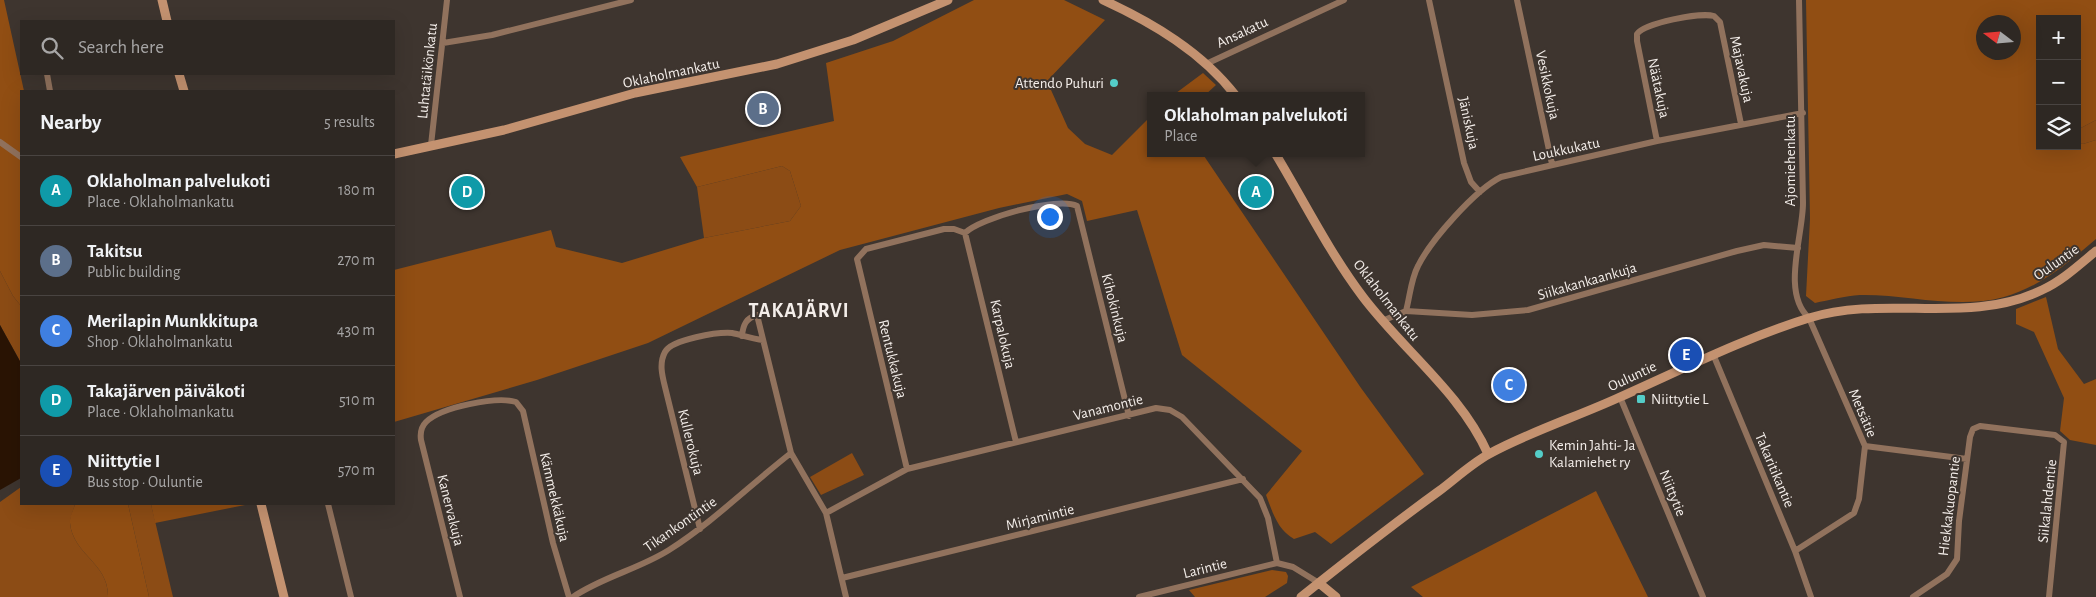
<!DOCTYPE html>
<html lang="en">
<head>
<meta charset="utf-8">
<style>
  body { margin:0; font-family:"Alegreya Sans",sans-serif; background:#3a3430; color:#f1f3f6 }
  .controls { position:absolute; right:15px; top:15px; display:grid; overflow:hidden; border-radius:0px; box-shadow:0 5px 20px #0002 }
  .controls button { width:45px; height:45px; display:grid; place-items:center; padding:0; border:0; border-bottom:1px solid #494441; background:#2e2823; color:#f1f3f6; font:25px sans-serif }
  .compass { position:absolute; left:1976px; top:15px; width:45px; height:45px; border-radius:50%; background:#2e2823; box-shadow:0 5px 20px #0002; rotate:286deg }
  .you { position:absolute; left:1049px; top:216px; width:18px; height:18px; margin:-12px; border:4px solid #fff; border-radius:50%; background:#1a73e8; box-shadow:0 0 0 8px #1a73e833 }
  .badge { display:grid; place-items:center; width:32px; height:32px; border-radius:50%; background:#54cdc8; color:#fff; font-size:16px; font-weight:700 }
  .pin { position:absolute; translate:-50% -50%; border:2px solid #fff; box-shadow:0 1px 5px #0006 }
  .popup { position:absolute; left:1147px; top:92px; width:218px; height:65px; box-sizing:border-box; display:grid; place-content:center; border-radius:0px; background:#2e2823; filter:drop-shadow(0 1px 4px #0005); font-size:16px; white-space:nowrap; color:#a7a6a6 }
  .popup b { font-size:19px; color:#f1f3f6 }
  .popup::after { content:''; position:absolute; left:50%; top:100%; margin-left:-10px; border:10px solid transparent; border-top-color:#2e2823 }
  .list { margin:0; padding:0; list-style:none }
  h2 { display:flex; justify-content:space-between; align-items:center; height:65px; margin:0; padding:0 20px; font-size:21px }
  h2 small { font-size:16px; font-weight:400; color:#a7a6a6 }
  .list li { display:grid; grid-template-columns:32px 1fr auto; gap:15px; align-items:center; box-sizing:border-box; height:70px; padding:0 20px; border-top:1px solid #494441 }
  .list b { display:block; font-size:19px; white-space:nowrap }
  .list p { margin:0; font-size:16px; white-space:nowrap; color:#a7a6a6 }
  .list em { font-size:16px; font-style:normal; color:#a7a6a6 }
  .icon { flex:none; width:28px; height:28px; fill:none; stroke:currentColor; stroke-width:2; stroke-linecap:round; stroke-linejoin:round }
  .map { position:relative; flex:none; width:2096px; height:597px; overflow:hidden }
  .search { position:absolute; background:#2e2823; box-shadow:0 5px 20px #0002; left:20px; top:20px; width:375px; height:55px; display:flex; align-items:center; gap:12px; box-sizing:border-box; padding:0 18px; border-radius:0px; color:#a7a6a6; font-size:19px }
  .panel { position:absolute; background:#2e2823; box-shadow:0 5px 20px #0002; left:20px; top:90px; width:375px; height:415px; border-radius:0px }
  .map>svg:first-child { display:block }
  .green { fill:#8c4c15 }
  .forest { fill:#914e13; fill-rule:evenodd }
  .water { fill:#2a1404 }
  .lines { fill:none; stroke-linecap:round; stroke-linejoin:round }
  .street { stroke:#91725d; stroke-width:6 }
  .secondary { stroke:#c49270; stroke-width:9 }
  .poi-dot { fill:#54cdc8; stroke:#3e352f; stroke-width:2 }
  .labels { text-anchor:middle; stroke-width:4; stroke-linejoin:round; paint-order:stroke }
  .street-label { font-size:15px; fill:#f4eeea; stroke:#3e352f }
  .poi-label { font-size:15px; fill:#f4eeea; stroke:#3e352f; text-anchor:start }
  .district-label { font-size:20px; font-weight:bold; letter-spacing:1px; fill:#f4eeea; stroke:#3e352f }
</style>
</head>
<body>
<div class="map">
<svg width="2096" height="597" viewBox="0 0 2096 597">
  <rect width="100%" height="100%" fill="#3e352f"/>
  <path class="green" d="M2096 120V140L2083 144 2077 142V130Z
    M782 166 790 171 801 206 790 221 704 238 697 187Z
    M0 271 13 296 21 306V363L0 325Z
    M852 453 864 475 821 495 810 477Z
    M21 487V504H75C74 509 70 517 70 523 73 555 109 563 108 597H0V502Z
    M128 504H151L173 597H149Z"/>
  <path class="forest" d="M0 0H4L24 91H21V306L13 296 0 271Z
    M974 0H1064L1105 20 1047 81 1068 128 1085 144 1112 155 1151 116V153H1202L1361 388 1424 474 1331 544 1315 532 1294 539C1277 529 1273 513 1266 495L1302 451 1182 355 1137 210 1087 221 1082 201 1067 194 999 208 840 250 648 343 537 380 394 422V270L551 230 556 247 622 263 704 238 790 221 801 206 790 171 782 166 697 187 680 157 834 121 826 63 893 41Z
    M1806 0H2096V120L2077 130V19H2040V146H2077V142L2083 144 2096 140V239C2068 263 2040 287 2004 297 1957 310 1907 294 1860 295 1845 296 1829 300 1815 303L1806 296 1810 219ZM2014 22V52H1984V22Z
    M1203 73 1216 85 1204 96H1172Z
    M2046 297 2058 349 2084 384 2096 379V445L2070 440 2060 431 2064 398 2034 332 2016 324V309Z
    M1596 491 1648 597H1423L1411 587Z
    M75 504H128L149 597H108C109 563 73 555 70 523 69 517 74 509 75 504Z
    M151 504H245V505L155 523Z
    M1272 570 1286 572 1288 576 1287 583 1265 597H1195L1189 590Z"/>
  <path class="water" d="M0 325 21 363V478L0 490Z"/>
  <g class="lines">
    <path class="street" d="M1429 0 1464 163 1471 182 1480 192
      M1517 0 1552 164
      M443 43 492 35 631 0
      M1206 64 1344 0
      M47 74 50 91
      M1657 141 1637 41V34C1644 23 1701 12 1714 16L1720 22 1741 124
      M0 142 21 157
      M431 145 447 0
      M965 233C980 218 1058 196 1077 206L1129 416
      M965 233 1016 442
      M1406 311C1410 296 1411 279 1418 266 1431 240 1475 190 1501 177L1657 141 1803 113
      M1382 321 1406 311 1472 315 1528 310 1737 251 1764 245 1798 248
      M742 336C743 325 746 318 757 315L791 453 826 513 846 597
      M1713 354 1795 551 1811 597
      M1620 397 1703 597
      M1865 446 1967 459
      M907 469 857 259 866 249 944 229H954L965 233
      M328 504 351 597
      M826 513 907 469 1156 408 1170 410 1182 417 1260 498 1268 518 1277 563
      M700 529 665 387C662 375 659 363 665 352 672 339 718 332 732 333 742 335 752 339 763 340
      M1795 551 1854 513 1859 499 1865 446 1809 318C1781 293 1803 236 1803 203L1799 0
      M842 578 1243 479
      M460 597 421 440C420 433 421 427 426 422 441 407 497 396 516 402L523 411 553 543 569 597
      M573 597C602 577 639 569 669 550 713 522 750 485 791 453
      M1139 597 1277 563 1293 567 1319 583
      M1913 597 1947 574 1957 559 1959 521 1970 437 1973 429 1980 426 2055 435 2064 442 2049 597"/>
    <path class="secondary" d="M162 0 167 21
      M1103 0C1153 23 1202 52 1236 96
      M179 74 184 91
      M1275 153C1304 201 1329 252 1363 297 1403 350 1461 393 1488 454
      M394 154 504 130 635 93 777 64 853 40 948 0
      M261 504 284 597
      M1319 583 1336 597
      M1301 597C1346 561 1392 525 1439 491 1455 479 1471 464 1489 454 1529 432 1579 416 1620 397 1683 369 1744 338 1809 318 1886 294 1968 326 2042 290 2062 281 2079 265 2096 251"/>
  </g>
  <g class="poi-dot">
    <circle cx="1114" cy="83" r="5"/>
    <rect x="1636" y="394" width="10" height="10" rx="2.5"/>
    <circle cx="1539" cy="454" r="5"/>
  </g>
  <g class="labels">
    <g class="street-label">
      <text transform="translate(1242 32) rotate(-25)" y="5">Ansakatu</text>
      <text transform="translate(1742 69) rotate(78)" y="5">Majavakuja</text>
      <text transform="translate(427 71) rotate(-84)" y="5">Luhtatäikönkatu</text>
      <text transform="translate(671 73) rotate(-12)" y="5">Oklaholmankatu</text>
      <text transform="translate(1548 85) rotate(78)" y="5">Vesikkokuja</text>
      <text transform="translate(1659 88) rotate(78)" y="5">Näätakuja</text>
      <text transform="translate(1469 123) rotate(78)" y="5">Jäniskuja</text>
      <text transform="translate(1566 149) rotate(-12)" y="5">Loukkukatu</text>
      <text transform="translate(1790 161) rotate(-90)" y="5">Ajomiehenkatu</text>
      <text transform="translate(2056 262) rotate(-35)" y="5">Ouluntie</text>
      <text transform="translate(1587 281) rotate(-16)" y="5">Siikakankaankuja</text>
      <text transform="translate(1387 300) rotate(52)" y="5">Oklaholmankatu</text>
      <text transform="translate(1115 308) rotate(76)" y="5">Kihokinkuja</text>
      <text transform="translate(1003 334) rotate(77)" y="5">Karpalokuja</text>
      <text transform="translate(893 359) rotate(76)" y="5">Rentukkakuja</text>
      <text transform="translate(1632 376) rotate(-25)" y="5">Ouluntie</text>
      <text transform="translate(1108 407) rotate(-14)" y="5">Vanamontie</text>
      <text transform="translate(1863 413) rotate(67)" y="5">Metsätie</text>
      <text transform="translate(691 442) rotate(76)" y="5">Kullerokuja</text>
      <text transform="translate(1775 470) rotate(67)" y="5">Takaritikantie</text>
      <text transform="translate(1673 493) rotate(68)" y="5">Niittytie</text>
      <text transform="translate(555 497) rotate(77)" y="5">Kämmekkäkuja</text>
      <text transform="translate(2047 501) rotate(-84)" y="5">Siikalahdentie</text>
      <text transform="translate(1949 506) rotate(-83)" y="5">Hiekkakuopantie</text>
      <text transform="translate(451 510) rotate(76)" y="5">Kanervakuja</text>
      <text transform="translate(1040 517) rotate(-14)" y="5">Mirjamintie</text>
      <text transform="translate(680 524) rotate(-35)" y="5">Tikankontintie</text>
      <text transform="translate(1205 568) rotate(-14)" y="5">Larintie</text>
    </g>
    <g class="poi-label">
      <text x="1104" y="88" text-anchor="end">Attendo Puhuri</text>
      <text x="1651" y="404">Niittytie L</text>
      <text x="1549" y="450">Kemin Jahti- Ja<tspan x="1549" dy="17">Kalamiehet ry</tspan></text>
    </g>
    <g class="district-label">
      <text x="799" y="317">TAKAJÄRVI</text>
    </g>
  </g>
</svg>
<div class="controls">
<button>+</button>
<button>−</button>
<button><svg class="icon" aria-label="layers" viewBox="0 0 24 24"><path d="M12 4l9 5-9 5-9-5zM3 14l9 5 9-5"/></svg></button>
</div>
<svg class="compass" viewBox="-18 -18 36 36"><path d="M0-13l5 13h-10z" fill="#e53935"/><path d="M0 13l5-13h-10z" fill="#a7a6a6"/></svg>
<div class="you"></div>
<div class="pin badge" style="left:1256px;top:192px;background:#0f9aa8">A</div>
<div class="popup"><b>Oklaholman palvelukoti</b>Place</div>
<div class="pin badge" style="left:763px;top:109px;background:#5c6f8a">B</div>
<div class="pin badge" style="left:1509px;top:385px;background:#3f7fe0">C</div>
<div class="pin badge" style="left:467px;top:192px;background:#0f9aa8">D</div>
<div class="pin badge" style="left:1686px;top:355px;background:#1a4fb4">E</div>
<div class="search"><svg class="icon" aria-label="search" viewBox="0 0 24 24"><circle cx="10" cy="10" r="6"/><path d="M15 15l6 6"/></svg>Search here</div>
<section class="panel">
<h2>Nearby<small>5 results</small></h2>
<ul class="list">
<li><span class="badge" style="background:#0f9aa8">A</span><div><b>Oklaholman palvelukoti</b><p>Place · Oklaholmankatu</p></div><em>180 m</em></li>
<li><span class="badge" style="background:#5c6f8a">B</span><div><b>Takitsu</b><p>Public building</p></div><em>270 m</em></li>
<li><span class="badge" style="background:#3f7fe0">C</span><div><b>Merilapin Munkkitupa</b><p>Shop · Oklaholmankatu</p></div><em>430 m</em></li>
<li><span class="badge" style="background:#0f9aa8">D</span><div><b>Takajärven päiväkoti</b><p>Place · Oklaholmankatu</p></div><em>510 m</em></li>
<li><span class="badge" style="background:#1a4fb4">E</span><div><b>Niittytie I</b><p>Bus stop · Ouluntie</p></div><em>570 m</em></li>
</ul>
</section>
</div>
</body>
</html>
